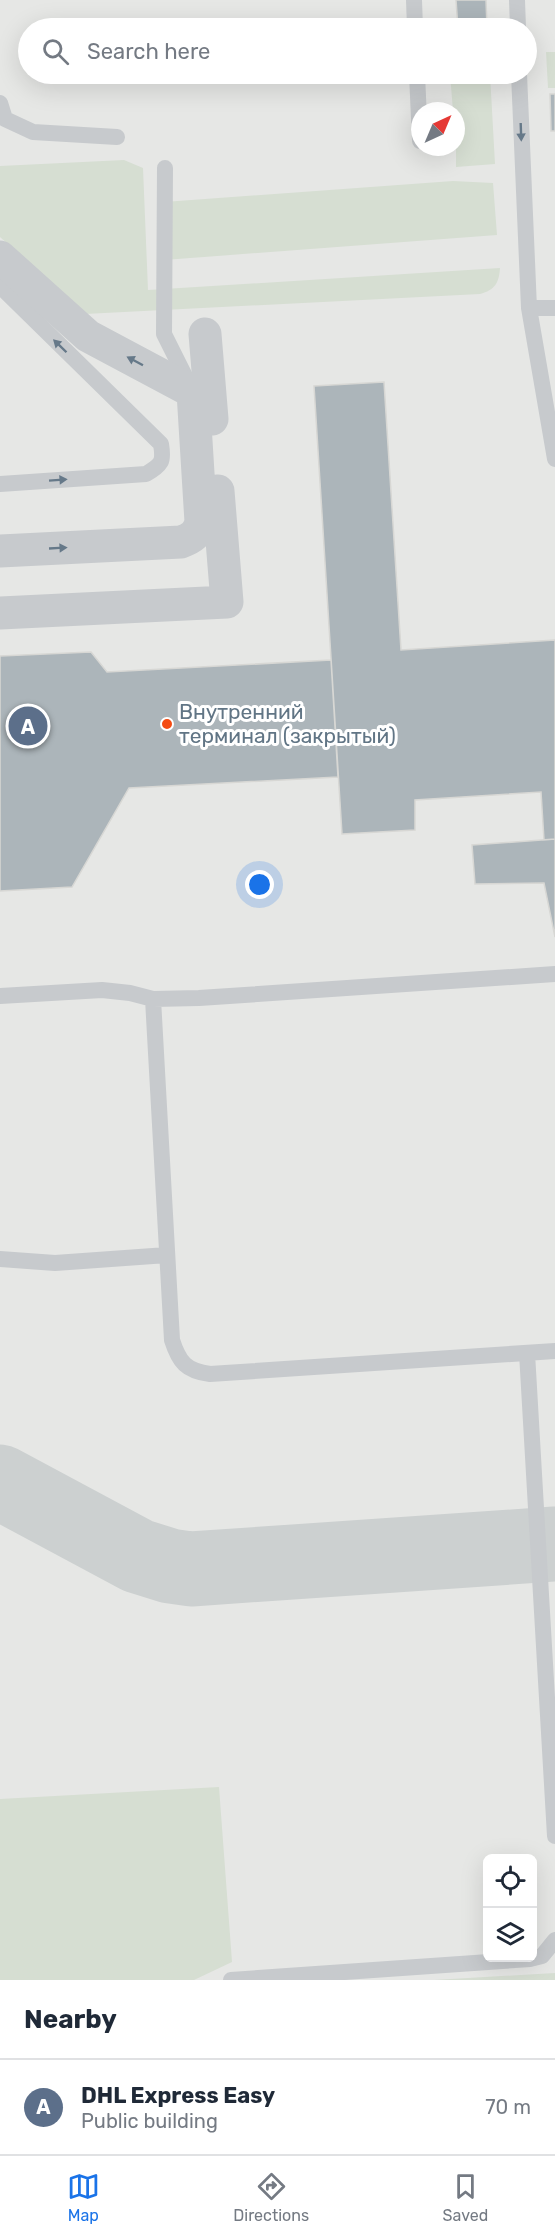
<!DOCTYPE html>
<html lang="en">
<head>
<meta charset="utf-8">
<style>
  body { margin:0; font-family:Rubik,sans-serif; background:#f2f2f3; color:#1f2937 }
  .controls { position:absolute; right:18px; bottom:18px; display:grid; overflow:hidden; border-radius:9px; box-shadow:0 6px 24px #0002 }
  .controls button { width:54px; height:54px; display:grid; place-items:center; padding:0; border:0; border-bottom:2px solid #e0e1e3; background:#fff; color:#1f2937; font:30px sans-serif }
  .compass { position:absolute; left:411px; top:102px; width:54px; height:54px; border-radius:50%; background:#fff; box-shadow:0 6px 24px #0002; rotate:44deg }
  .you { position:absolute; left:260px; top:885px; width:21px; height:21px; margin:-15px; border:4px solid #fff; border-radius:50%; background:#1a73e8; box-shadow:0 0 0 9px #1a73e833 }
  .badge { display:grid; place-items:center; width:39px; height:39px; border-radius:50%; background:#1a73e8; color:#fff; font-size:20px; font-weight:700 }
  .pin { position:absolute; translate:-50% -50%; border:3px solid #fff; box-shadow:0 2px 6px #0006 }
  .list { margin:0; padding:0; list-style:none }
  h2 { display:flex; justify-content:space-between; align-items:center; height:78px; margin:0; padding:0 24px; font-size:26px }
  h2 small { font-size:20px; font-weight:400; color:#747a83 }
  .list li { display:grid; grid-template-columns:39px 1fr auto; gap:18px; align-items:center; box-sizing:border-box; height:96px; padding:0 24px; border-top:2px solid #e0e1e3 }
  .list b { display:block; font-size:22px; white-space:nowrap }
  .list p { margin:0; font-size:20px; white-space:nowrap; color:#747a83 }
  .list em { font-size:20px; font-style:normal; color:#747a83 }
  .icon { flex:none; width:33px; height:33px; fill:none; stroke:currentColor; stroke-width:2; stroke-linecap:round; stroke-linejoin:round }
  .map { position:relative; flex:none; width:555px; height:1980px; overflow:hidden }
  .search { position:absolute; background:#fff; box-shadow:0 6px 24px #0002; left:18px; right:18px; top:18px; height:66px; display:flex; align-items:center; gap:15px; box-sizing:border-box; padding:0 21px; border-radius:33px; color:#747a83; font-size:22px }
  .sheet { height:174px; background:#fff }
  nav { display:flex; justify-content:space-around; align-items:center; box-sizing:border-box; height:84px; border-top:2px solid #e0e1e3; background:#fff; font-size:16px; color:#747a83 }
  nav a { display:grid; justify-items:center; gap:3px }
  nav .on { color:#1a73e8 }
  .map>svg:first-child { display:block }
  .built { fill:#e6e7e5; fill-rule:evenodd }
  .green { fill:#d6ded2 }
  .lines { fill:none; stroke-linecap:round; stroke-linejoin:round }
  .taxiway { stroke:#ccd0d0; stroke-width:75 }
  .building { fill:#acb5ba; stroke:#d7d7d4; stroke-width:1.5 }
  .lane { stroke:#c7cacd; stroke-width:16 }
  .street { stroke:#c7cacd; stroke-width:33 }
  .oneway { fill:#667989 }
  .poi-dot { fill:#f44b13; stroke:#fff; stroke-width:2 }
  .labels { text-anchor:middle; stroke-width:6; stroke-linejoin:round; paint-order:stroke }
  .poi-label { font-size:21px; fill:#617585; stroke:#fff; text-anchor:start }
</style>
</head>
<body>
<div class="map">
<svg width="555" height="1980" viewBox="0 0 555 1980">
  <rect width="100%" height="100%" fill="#f5f6f1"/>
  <path class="built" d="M0 0H555V1980H0ZM28 28H526V74H28ZM420 111H456V147H420ZM488 1858H532V1958H488Z"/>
  <path class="green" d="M546 52H555V88H548Z
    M450 74H490L495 164 456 167V111H453Z
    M124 160 143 168 148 290 500 268C499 283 495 290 480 294L85 314 0 237V166Z
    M453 181 493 183 497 235 164 260V202Z
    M219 1787 232 1962 194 1980H0V1799Z
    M555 1973V1980H434Z"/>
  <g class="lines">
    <path class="taxiway" d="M0 1482 138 1556 170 1566 191 1569 555 1544"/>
  </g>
  <path class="building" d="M456 0H486L487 28H458Z
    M550 94H555V131H551Z
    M384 382 401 650 555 640V839L544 840 541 792 415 800V830L342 834 314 386Z
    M91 652 107 672 331 660 338 777 129 788 72 887 0 891V656Z
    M555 839V937L544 883 475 884 472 845Z"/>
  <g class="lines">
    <path class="lane" d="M414 0 415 28
      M517 0 518 28
      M417 74 420 141
      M519 74 529 308 555 459
      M0 103 5 119 33 132 117 137
      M165 168 164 334 190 386
      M0 286 161 444C164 462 162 464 146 474L0 484
      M529 308H555
      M0 996 102 990 130 993 153 999 199 998 555 974
      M153 999 172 1340C179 1362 186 1371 210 1374L555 1351
      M0 1259 55 1263 167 1255
      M527 1353 555 1836
      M231 1980 530 1959 542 1956 555 1940"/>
    <path class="street" d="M0 257 88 336 193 392 201 522C198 534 192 538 181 542L0 551
      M205 334 212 419
      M0 613 227 602 218 491"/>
  </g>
  <defs><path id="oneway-solid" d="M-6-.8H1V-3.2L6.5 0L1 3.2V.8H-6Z" transform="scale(1.5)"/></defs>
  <g class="oneway">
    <use href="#oneway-solid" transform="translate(521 132) rotate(88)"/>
    <use href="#oneway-solid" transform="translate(60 346) rotate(-136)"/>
    <use href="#oneway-solid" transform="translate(135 361) rotate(-152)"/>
    <use href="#oneway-solid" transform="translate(58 480) rotate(-4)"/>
    <use href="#oneway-solid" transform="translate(58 548) rotate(-3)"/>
  </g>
  <circle class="poi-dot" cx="167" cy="724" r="6"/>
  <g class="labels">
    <g class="poi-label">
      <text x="179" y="719">Внутренний<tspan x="179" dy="24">терминал (закрытый)</tspan></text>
    </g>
  </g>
</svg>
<div class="controls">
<button><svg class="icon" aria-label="locate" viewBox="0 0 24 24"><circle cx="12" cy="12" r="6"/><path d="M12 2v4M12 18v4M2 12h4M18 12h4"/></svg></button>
<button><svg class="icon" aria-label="layers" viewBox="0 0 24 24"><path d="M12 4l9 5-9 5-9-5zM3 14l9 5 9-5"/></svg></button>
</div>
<svg class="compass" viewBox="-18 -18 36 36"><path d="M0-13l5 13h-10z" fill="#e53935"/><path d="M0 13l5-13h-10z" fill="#747a83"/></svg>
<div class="you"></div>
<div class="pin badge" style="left:28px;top:726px;background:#5c6f8a">A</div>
<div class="search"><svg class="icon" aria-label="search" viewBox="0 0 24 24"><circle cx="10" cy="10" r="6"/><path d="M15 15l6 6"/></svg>Search here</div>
</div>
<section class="sheet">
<h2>Nearby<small></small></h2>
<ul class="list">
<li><span class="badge" style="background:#5c6f8a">A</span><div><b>DHL Express Easy</b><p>Public building</p></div><em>70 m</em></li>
</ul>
</section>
<nav>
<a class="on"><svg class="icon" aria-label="map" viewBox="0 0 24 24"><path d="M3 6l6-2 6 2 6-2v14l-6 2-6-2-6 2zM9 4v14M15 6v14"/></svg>Map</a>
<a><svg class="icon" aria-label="directions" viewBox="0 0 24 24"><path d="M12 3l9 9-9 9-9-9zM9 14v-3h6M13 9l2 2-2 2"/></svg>Directions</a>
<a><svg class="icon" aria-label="saved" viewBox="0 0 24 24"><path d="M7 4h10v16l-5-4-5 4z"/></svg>Saved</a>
</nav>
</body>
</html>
